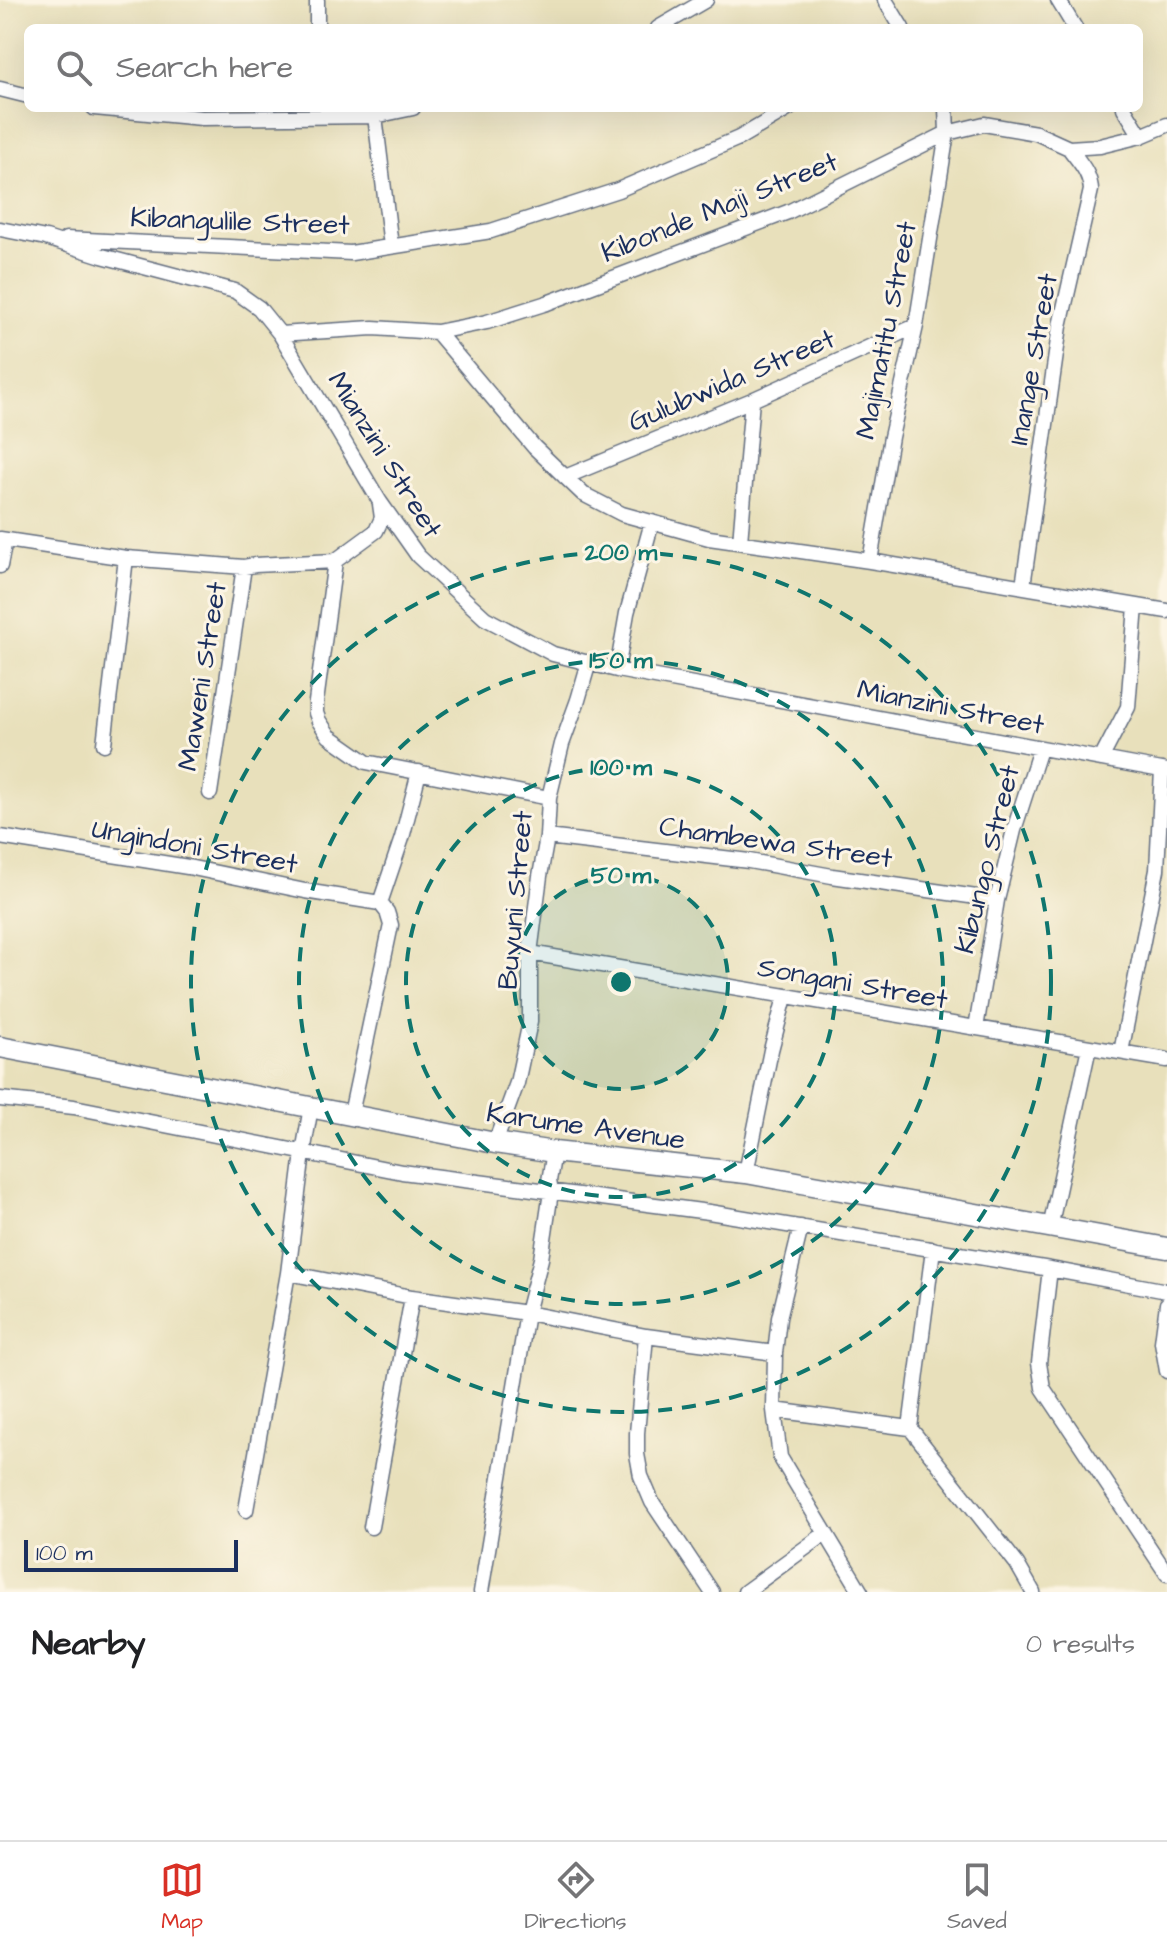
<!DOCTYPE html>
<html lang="en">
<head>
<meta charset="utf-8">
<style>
  body { margin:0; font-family:"Architects Daughter",sans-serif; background:#f2f2f2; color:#202124 }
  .scale { position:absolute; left:24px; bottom:20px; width:214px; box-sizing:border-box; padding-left:8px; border:4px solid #1b2f5e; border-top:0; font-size:22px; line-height:28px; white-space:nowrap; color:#1b2f5e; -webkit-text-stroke:6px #fcf5e5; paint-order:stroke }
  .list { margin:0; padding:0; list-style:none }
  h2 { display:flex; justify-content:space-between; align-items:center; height:104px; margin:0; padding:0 32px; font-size:34px }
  h2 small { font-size:26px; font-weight:400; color:#757577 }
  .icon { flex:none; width:44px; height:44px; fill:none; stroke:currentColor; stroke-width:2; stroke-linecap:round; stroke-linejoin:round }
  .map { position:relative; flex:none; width:1167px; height:1592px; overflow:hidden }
  .search { position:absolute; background:#fff; box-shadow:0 8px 32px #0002; left:24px; right:24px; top:24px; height:88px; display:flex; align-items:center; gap:20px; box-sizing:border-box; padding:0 28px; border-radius:12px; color:#757577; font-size:30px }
  .sheet { height:248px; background:#fff }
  nav { display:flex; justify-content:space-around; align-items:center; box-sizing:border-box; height:112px; border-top:2px solid #e0e0e0; background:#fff; font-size:22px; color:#757577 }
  nav a { display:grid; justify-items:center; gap:4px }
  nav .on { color:#d93025 }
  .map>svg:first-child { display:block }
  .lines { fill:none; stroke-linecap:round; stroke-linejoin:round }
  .minor-casing { stroke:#636d7f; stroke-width:17 }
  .secondary-casing { stroke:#636d7f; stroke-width:23 }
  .minor { stroke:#fff; stroke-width:14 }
  .secondary { stroke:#fff; stroke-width:20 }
  .ring { fill:none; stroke:#0f766e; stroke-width:4; stroke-dasharray:14 10 }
  .labels { text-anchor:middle; stroke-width:6; stroke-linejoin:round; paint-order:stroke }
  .street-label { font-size:28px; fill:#1b2f5e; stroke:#fcf5e5 }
  .centre { fill:#0f766e; stroke:#fcf5e5; stroke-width:4 }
  .ring-label { font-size:24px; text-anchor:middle; font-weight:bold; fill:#0f766e; stroke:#fcf5e5; stroke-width:6; stroke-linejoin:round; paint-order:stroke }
</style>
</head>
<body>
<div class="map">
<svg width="1167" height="1592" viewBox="0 0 1167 1592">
  <rect width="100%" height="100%" fill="#fcf5e5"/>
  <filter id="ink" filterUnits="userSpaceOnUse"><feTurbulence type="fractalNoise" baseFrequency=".0125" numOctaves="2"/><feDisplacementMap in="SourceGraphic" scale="16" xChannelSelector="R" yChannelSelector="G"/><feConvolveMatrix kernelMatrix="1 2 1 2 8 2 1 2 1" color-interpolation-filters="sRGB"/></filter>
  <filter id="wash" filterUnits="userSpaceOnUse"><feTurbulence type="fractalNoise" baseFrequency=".006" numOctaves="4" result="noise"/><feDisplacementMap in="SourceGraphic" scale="32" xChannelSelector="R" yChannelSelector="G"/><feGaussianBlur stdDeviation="1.8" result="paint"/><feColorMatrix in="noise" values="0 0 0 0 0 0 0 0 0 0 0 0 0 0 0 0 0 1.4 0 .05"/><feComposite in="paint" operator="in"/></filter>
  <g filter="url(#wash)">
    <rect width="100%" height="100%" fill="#e8e0bb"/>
  </g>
  <g filter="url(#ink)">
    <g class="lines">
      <g class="minor-casing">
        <path id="minor" d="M885 0 902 28
          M1058 0 1075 28
          M317 28V0
          M658 28 706 0
          M0 89 28 96
          M94 108 202 118 375 116 413 108
          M1124 108 1141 136
          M375 116 391 246
          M0 229 46 238 102 256 235 291 259 308 280 334 380 502 418 556 485 618 553 654 617 670 1167 771
          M66 239 351 253 491 231 618 190 739 138 790 108
          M437 332 534 447 583 494 622 514 709 538 870 561 1167 611
          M280 334 373 328 437 332 487 322 547 303 788 212 947 133 984 124 1036 133 1069 148 1100 146 1141 136 1167 125
          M565 477 752 400 916 326
          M0 539 126 558 244 567 255 565 335 561 376 531 382 518 380 504
          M740 542 752 400
          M335 561 316 702V713L319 721 329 736 366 762 549 798
          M870 561 891 437 916 326 947 133 946 108
          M0 566 5 540
          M1023 586 1060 326 1091 190C1090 172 1079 162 1069 148
          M617 670 627 613 652 522
          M104 744 126 558
          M1101 759 1128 707 1136 606
          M210 793 244 567
          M0 837 188 867 305 891 380 903
          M547 837 749 861 832 876 997 900
          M380 903 402 838 419 772
          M530 953 1167 1060
          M976 1028 997 900 1014 830 1040 749
          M1121 1052 1157 870 1162 770
          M0 1099 74 1107 402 1172 709 1212 1050 1269 1167 1291
          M351 1114 391 925 387 912 380 903
          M495 1143 517 1083 530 1022V953L540 876 547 837 549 798 562 744 578 700 589 662
          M746 1173 771 1050 785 997
          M801 1227 779 1318 775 1353 774 1410 780 1457 861 1592
          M1050 1228 1089 1047
          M1050 1269 1039 1363 1043 1388 1167 1574
          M288 1273 412 1297 527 1313 646 1336 775 1353
          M1167 1304 1162 1342 1167 1371
          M646 1336 637 1433V1454L641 1476 652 1502 712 1592
          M774 1410 910 1428 1017 1564 1033 1592
          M910 1428 933 1249
          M246 1510 288 1273 303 1153 311 1107
          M371 1527 412 1297
          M481 1592 527 1313 541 1259 551 1192 549 1181 554 1152
          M745 1592 826 1533"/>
      </g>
      <g class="secondary-casing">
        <path id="secondary" d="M0 1047 495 1143 554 1152 746 1173 1167 1248"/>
      </g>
      <use href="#minor" class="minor"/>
      <use href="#secondary" class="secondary"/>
    </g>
  </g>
  <circle cx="621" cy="982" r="107" fill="#0f766e" fill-opacity=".12"/>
  <g class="ring">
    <circle cx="621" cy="982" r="107"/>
    <circle cx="621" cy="982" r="215"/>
    <circle cx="621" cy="982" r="322"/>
    <circle cx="621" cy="982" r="430"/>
  </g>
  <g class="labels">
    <g class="street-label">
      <text transform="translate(719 206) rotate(-22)" y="10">Kibonde Maji Street</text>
      <text transform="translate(240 220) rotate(2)" y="10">Kibangulile Street</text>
      <text transform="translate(885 330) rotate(-79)" y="10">Majimatitu Street</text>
      <text transform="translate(1032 359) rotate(-80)" y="10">Inange Street</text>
      <text transform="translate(731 379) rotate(-23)" y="10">Gulubwida Street</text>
      <text transform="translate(386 454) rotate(58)" y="10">Mianzini Street</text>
      <text transform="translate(201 676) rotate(-81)" y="10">Maweni Street</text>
      <text transform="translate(951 706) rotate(11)" y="10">Mianzini Street</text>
      <text transform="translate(776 841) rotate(8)" y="10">Chambewa Street</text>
      <text transform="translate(195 845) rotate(10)" y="10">Ungindoni Street</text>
      <text transform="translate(986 859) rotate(-76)" y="10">Kibungo Street</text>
      <text transform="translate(514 900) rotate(-85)" y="10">Buyuni Street</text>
      <text transform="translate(853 982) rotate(10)" y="10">Songani Street</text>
      <text transform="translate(586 1125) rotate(8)" y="10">Karume Avenue</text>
    </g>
  </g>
  <circle cx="621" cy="982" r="12" class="centre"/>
  <g class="ring-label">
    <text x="621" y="560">200 m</text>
    <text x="621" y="668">150 m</text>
    <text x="621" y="775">100 m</text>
    <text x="621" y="883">50 m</text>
  </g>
</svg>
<div class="scale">100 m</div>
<div class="search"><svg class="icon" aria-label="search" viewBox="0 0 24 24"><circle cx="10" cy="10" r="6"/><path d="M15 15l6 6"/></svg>Search here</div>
</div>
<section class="sheet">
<h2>Nearby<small>0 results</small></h2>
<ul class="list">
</ul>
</section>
<nav>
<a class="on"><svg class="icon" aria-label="map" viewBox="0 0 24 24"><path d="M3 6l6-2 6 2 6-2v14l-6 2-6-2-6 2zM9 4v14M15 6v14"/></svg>Map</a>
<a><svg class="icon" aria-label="directions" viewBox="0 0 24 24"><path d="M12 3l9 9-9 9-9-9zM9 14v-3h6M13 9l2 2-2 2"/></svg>Directions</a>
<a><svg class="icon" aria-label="saved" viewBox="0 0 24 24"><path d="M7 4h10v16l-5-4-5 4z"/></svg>Saved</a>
</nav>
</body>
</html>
